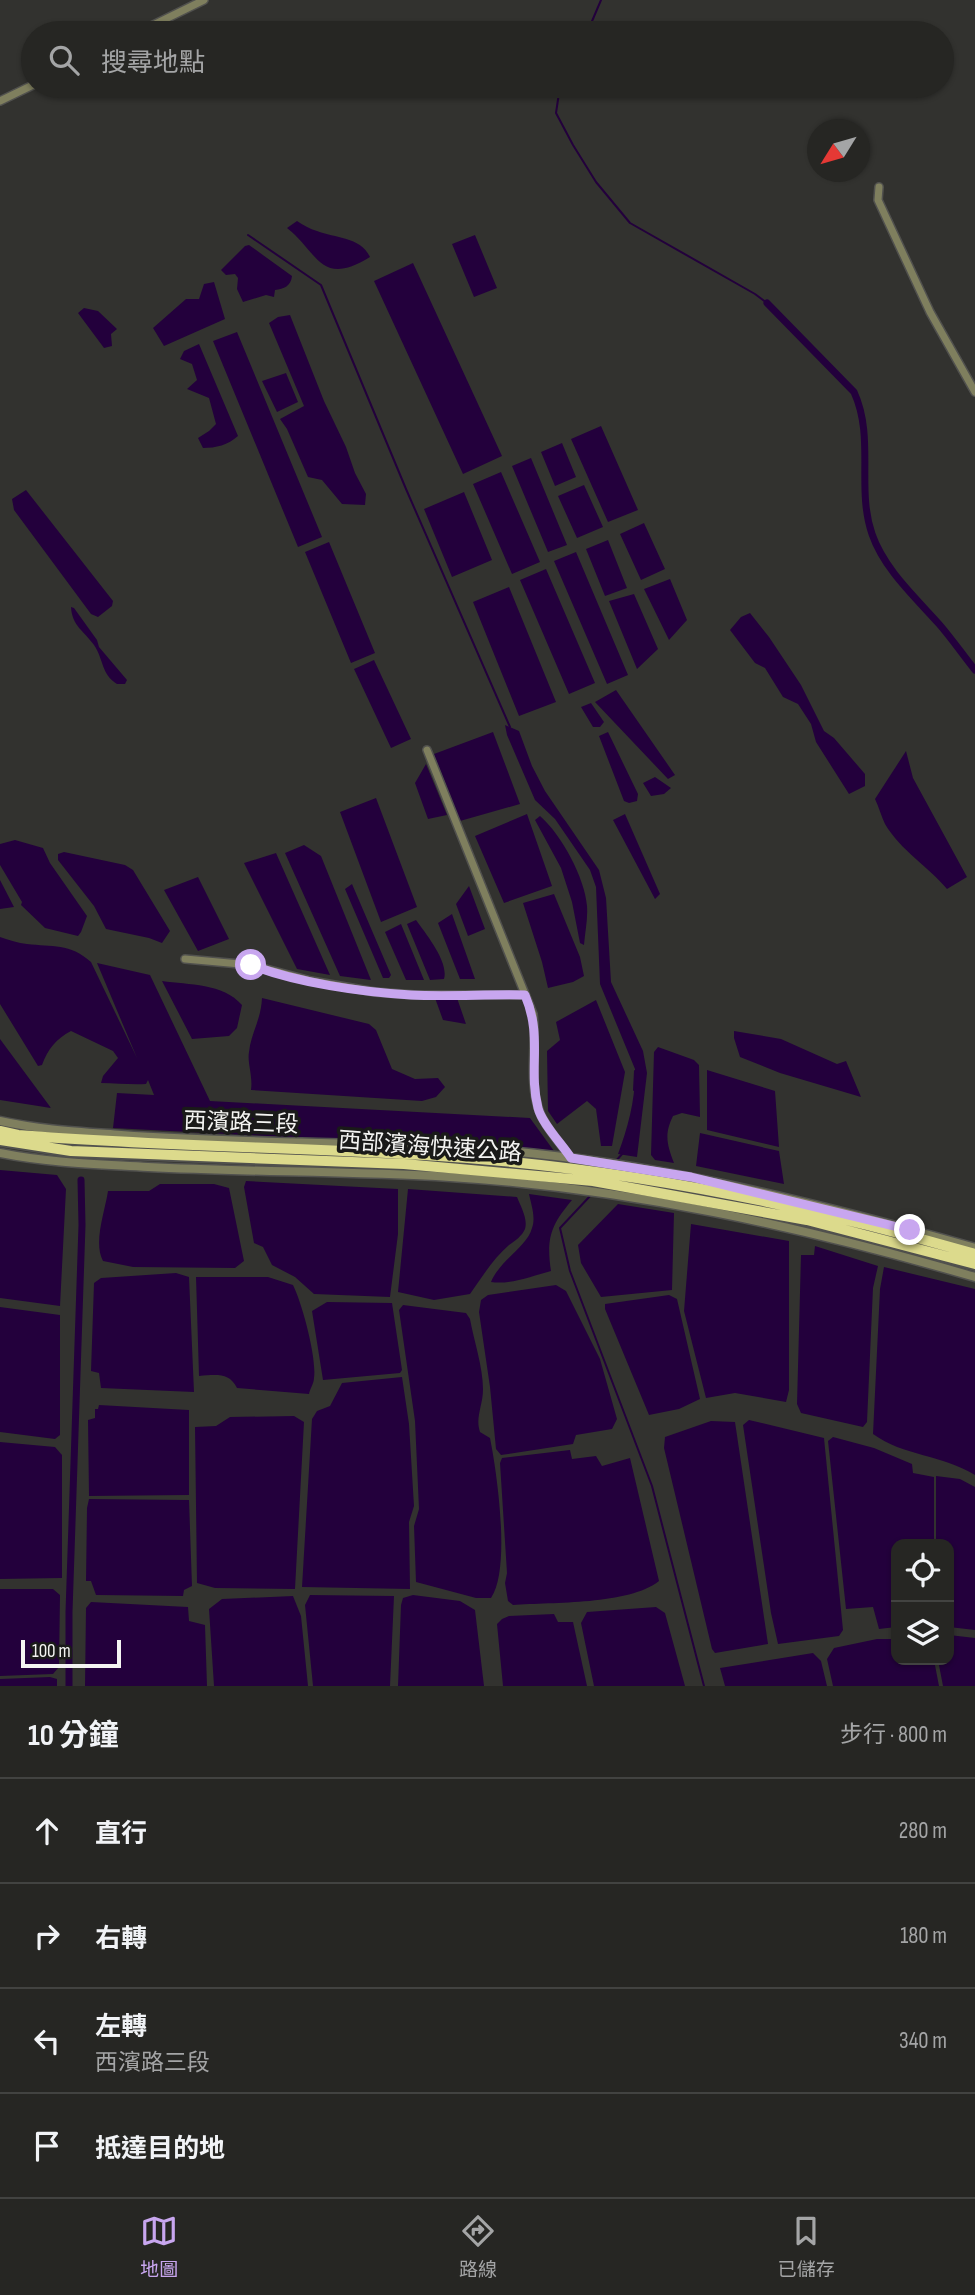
<!DOCTYPE html>
<html lang="zh-TW">
<head>
<meta charset="utf-8">
<style>
  body { margin:0; font-family:"Sofia Sans Condensed","Noto Sans TC",sans-serif; background:#323230; color:#f1f3f6 }
  .controls { position:absolute; right:21px; bottom:21px; display:grid; overflow:hidden; border-radius:14px; box-shadow:0 2px 5px #0004 }
  .controls button { width:63px; height:63px; display:grid; place-items:center; padding:0; border:0; border-bottom:2px solid #424341; background:#262623; color:#f1f3f6; font:35px sans-serif }
  .compass { position:absolute; left:807px; top:119px; width:63px; height:63px; border-radius:50%; background:#262623; box-shadow:0 2px 5px #0004; rotate:233deg }
  .scale { position:absolute; left:21px; bottom:18px; width:100px; box-sizing:border-box; padding-left:7px; border:4px solid #f4f4f2; border-top:0; font-size:19px; line-height:24px; white-space:nowrap; color:#f4f4f2; -webkit-text-stroke:5px #1a1a19; paint-order:stroke }
  .stop { position:absolute; width:21px; height:21px; margin:-16px; border:5px solid #c8a6ef; border-radius:50%; background:#fff }
  .stop.end { background:#c8a6ef; border-color:#fff; box-shadow:0 2px 7px #0008 }
  .list { margin:0; padding:0; list-style:none }
  h2 { display:flex; justify-content:space-between; align-items:center; height:91px; margin:0; padding:0 28px; font-size:30px }
  h2 small { font-size:23px; font-weight:400; color:#a4a5a6 }
  .list li { display:grid; grid-template-columns:46px 1fr auto; gap:21px; align-items:center; box-sizing:border-box; height:105px; padding:0 28px; border-top:2px solid #424341 }
  .list b { display:block; font-size:26px; white-space:nowrap }
  .list p { margin:0; font-size:23px; white-space:nowrap; color:#a4a5a6 }
  .list em { font-size:23px; font-style:normal; color:#a4a5a6 }
  .icon { flex:none; width:38px; height:38px; fill:none; stroke:currentColor; stroke-width:2; stroke-linecap:round; stroke-linejoin:round }
  .map { position:relative; flex:none; width:975px; height:1686px; overflow:hidden }
  .search { position:absolute; background:#262623; box-shadow:0 2px 5px #0004; left:21px; right:21px; top:21px; height:77px; display:flex; align-items:center; gap:18px; box-sizing:border-box; padding:0 24px; border-radius:38px; color:#a4a5a6; font-size:26px }
  .sheet { height:511px; background:#262623 }
  nav { display:flex; justify-content:space-around; align-items:center; box-sizing:border-box; height:98px; border-top:2px solid #424341; background:#262623; font-size:19px; color:#a4a5a6 }
  nav a { display:grid; justify-items:center; gap:4px }
  nav .on { color:#c8a6ef }
  .map>svg:first-child { display:block }
  .water { fill:#23003c }
  .lines { fill:none; stroke-linecap:round; stroke-linejoin:round }
  .stream { stroke:#23003c; stroke-width:2 }
  .canal { stroke:#23003c; stroke-width:7 }
  .minor-casing { stroke:#51514e; stroke-width:10 }
  .tertiary-casing { stroke:#51514e; stroke-width:11 }
  .trunk-casing { stroke:#51514e; stroke-width:14 }
  .minor { stroke:#7f7f5e; stroke-width:7 }
  .tertiary { stroke:#7f7f5e; stroke-width:8 }
  .trunk { stroke:#dcda8c; stroke-width:10 }
  .route { stroke:#c8a6ef; stroke-width:9 }
  .labels { text-anchor:middle; stroke-width:7; stroke-linejoin:round; paint-order:stroke }
  .street-label { font-size:23px; fill:#f4f4f2; stroke:#1a1a19 }
</style>
</head>
<body>
<div class="map">
<svg width="975" height="1686" viewBox="0 0 975 1686">
  <rect width="100%" height="100%" fill="#32322f"/>
  <path class="water" d="M297 221C303 225 310 229 317 231 335 238 361 237 370 257 320 288 318 252 287 228Z
    M475 235 497 288 474 297 452 244Z
    M249 245 292 276C291 286 284 289 275 290L274 297 266 295 243 302 237 289 238 278 235 274 226 275 221 270 245 246Z
    M413 263 502 456 463 474 374 281Z
    M214 282 225 319 164 346 153 328 186 299H199L204 284Z
    M84 308 98 311 117 329 111 334 112 346 104 348 78 313Z
    M290 315 324 401 346 447 355 473 366 494 365 505 342 504 322 480 308 477 287 429 280 419 304 406 269 323 278 317Z
    M237 332 322 537 298 547 213 341Z
    M199 344 238 436C228 445 216 448 203 448L198 438 209 431 216 424 209 398 187 389 197 380 192 364 180 359 184 351Z
    M286 373 298 402 277 412 262 381Z
    M601 426 638 510 608 522 571 439Z
    M562 443 576 477 555 486 541 452Z
    M531 458 567 545 548 552 512 466Z
    M501 472 540 562 512 574 473 484Z
    M584 485 603 527 577 538 558 496Z
    M26 490 113 601 112 606 98 617 91 614 14 510 12 499Z
    M464 492 492 560 452 577 424 509Z
    M644 523 665 569 641 580 620 534Z
    M608 540 627 588 605 596 586 549Z
    M329 542 375 653 351 663 305 552Z
    M576 552 628 675 607 684 554 561Z
    M546 569 595 683 569 694 520 580Z
    M670 579 687 620 669 640 644 589Z
    M509 587 556 702 519 716 473 602Z
    M634 594 658 649 637 669 609 601Z
    M71 607 74 608 97 640 99 647 127 680 125 684H117C101 674 104 660 94 645 84 631 72 626 71 607Z
    M750 613 769 637 801 685 824 731 834 738 865 774V786L849 794 816 742 811 724 798 704 783 697 765 668 755 663 730 630 741 617Z
    M374 660 411 739 391 748 354 669Z
    M616 690 675 775 668 779 595 702Z
    M591 703 604 722 600 727H593L581 707Z
    M505 725 519 731 532 766 545 791 599 870 606 898 611 982 643 1051 647 1073 637 1157 618 1154C628 1128 636 1097 635 1069L600 984 596 887 590 870 555 819 535 800 507 735Z
    M493 732 520 804 460 821 434 754Z
    M608 732 638 794 637 801 629 803 624 801 599 736Z
    M906 751 913 778 967 877 947 889C928 866 901 851 885 824 881 816 879 807 875 799Z
    M426 764 447 815 428 819 415 783Z
    M655 777 671 788 664 794 651 796 643 783Z
    M376 798 417 907 381 922 340 812Z
    M527 814 552 886 504 903 475 836Z
    M625 814 660 894 655 899 613 820Z
    M540 816C561 834 585 878 587 906 588 919 585 932 584 945L580 943 572 902 561 868 535 820Z
    M15 840 43 848 50 863 87 916 81 932 78 936 45 928 21 905 22 902 0 865V844Z
    M304 845 321 856 371 980 340 976 285 853Z
    M64 852 125 865 133 870 170 931 162 943 149 938 106 929 94 906 58 860V854Z
    M276 853 330 975 297 969 244 863Z
    M198 877 229 939 198 951 164 890Z
    M0 880 14 907 0 909Z
    M352 884 391 975 389 978H383L345 889Z
    M469 886 485 929 468 936 456 904Z
    M554 894 580 957 584 976 573 982 548 988 542 962 523 903Z
    M452 914 475 979H460L438 923Z
    M416 920C426 934 449 962 444 979L430 980 407 924Z
    M401 924 424 980H406L385 932Z
    M0 937C9 940 18 943 27 944 52 947 70 943 91 962L137 1058 97 963 150 975 210 1101 530 1118 554 1151 113 1128 117 1093 154 1095 148 1080 146 1084C131 1085 116 1083 101 1083L103 1076 118 1058 113 1051 71 1031C56 1039 48 1049 42 1065L38 1066 0 1004Z
    M162 981C189 985 223 983 242 1005L237 1028 229 1036 192 1039Z
    M262 998 369 1024 376 1030 392 1069 415 1079 438 1078 445 1087 436 1097 422 1101 251 1090C253 1076 247 1062 249 1052 251 1033 261 1020 262 998Z
    M435 998H457L466 1024 443 1020Z
    M596 1000 625 1072 612 1146H601L596 1109 587 1101 557 1124 548 1111 547 1051 560 1040 556 1022Z
    M734 1031 781 1039 837 1064 846 1061 861 1097 780 1073 740 1057 734 1038Z
    M0 1039 51 1108 0 1100Z
    M658 1047 694 1060 699 1065 700 1117 682 1113 673 1116C664 1134 667 1145 674 1163L655 1160 651 1155 654 1052Z
    M707 1070 775 1091 779 1147 707 1130Z
    M700 1133 779 1151 784 1184 696 1166Z
    M0 1170 57 1175 66 1189 60 1306 0 1298Z
    M246 1181 398 1189V1234L390 1297 314 1294 295 1277 272 1265 263 1247 254 1243 244 1187Z
    M160 1184H214L229 1188 244 1261 235 1268 133 1267 103 1261C93 1243 105 1211 108 1191H149Z
    M408 1189 517 1197C521 1207 528 1219 525 1229 522 1236 515 1241 509 1245 493 1259 482 1277 470 1294L434 1300 398 1292Z
    M529 1194 572 1200C551 1225 546 1238 551 1271 532 1276 510 1285 491 1282 500 1260 527 1247 532 1228 536 1217 531 1204 529 1194Z
    M618 1204 674 1213 672 1290 601 1297 581 1263 578 1245Z
    M691 1224 789 1241V1390L786 1402 735 1393 706 1398 684 1311Z
    M815 1246 878 1266 873 1288 867 1422 863 1427 801 1413 797 1404 801 1255H814Z
    M884 1267 975 1289V1475C943 1455 903 1456 873 1434L880 1289Z
    M176 1273 189 1277 194 1392 101 1388 99 1373 91 1371 94 1283 101 1278Z
    M196 1277H268L293 1285C302 1303 317 1358 314 1378 314 1383 310 1389 309 1394L237 1388C229 1372 216 1375 199 1376Z
    M556 1285 566 1291 600 1359 617 1419 612 1429 576 1435 573 1444 501 1455 496 1449 490 1387 479 1312 481 1300 488 1295Z
    M669 1295 677 1299 700 1399 679 1409 649 1415 605 1309V1304Z
    M327 1302 392 1303 402 1370 400 1373 323 1380 312 1311Z
    M403 1305 466 1313 470 1319C474 1341 483 1367 483 1389 483 1406 475 1417 480 1432L490 1438C497 1473 511 1569 491 1598H476L416 1582 414 1526 419 1509 415 1421 399 1310Z
    M0 1307 60 1315V1435L55 1439 0 1432Z
    M402 1377 409 1424 414 1506 409 1522 410 1589 302 1587 312 1419 317 1411 330 1406 342 1383Z
    M99 1405 189 1410V1495L89 1496 88 1420 95 1418V1409H98Z
    M294 1416 304 1422 295 1589 215 1588 197 1583 195 1427 216 1426 230 1417Z
    M749 1420 824 1438 843 1630 839 1636 778 1644 771 1613 743 1425Z
    M711 1421 735 1422 768 1644 715 1653 712 1649 664 1448 665 1437Z
    M833 1437 874 1448 912 1464 913 1473 934 1477V1544H896V1627L879 1629 873 1607 846 1609 828 1441Z
    M0 1442 55 1447 62 1455V1578L0 1579Z
    M570 1450 572 1459 596 1456 602 1466 630 1458 659 1581C629 1605 553 1602 513 1605L508 1601 505 1583 507 1573 500 1463 502 1458Z
    M936 1476 960 1479 975 1487V1630L949 1627V1544H936Z
    M89 1499 189 1500 192 1586 184 1590 183 1596 96 1595 91 1581H86L87 1508Z
    M0 1589H53L60 1595 59 1667 53 1674 0 1676Z
    M310 1595 394 1596 390 1686H313L305 1605Z
    M413 1595 460 1601 475 1610 484 1686H398L401 1605 403 1598Z
    M293 1596 301 1616 308 1686H214L209 1609 222 1599Z
    M91 1602 188 1607 189 1621 205 1625 207 1686H85L86 1608Z
    M656 1607 665 1613 685 1686H594L581 1623 587 1612Z
    M554 1614 558 1622H573L587 1686H503L497 1624 502 1619 509 1616Z
    M949 1635 975 1638V1686H943L938 1660H949Z
    M877 1639H896V1660H934L939 1686H833L827 1659 834 1648Z
    M813 1653 821 1661 827 1686H725L720 1668Z
    M50 1677 57 1679V1686H0V1679Z"/>
  <g class="lines">
    <path class="stream" d="M587 33 601 0
      M562 86 559 93 556 113 573 145 596 182 630 223 755 294 767 303
      M248 235 321 285 406 489 510 727
      M634 1090 635 1071
      M615 1162 623 1153
      M591 1195 560 1228 570 1271 652 1486 704 1686"/>
    <path class="canal" d="M767 303 854 392C875 438 856 488 872 534 884 569 915 597 939 624 952 639 963 655 975 670
      M69 1686V1612L82 1225 81 1180"/>
    <g class="minor-casing">
      <path id="minor" d="M137 33 204 0
        M0 101 33 85
        M879 187 878 200 930 312 975 392
        M427 750 533 1014C537 1045 528 1083 540 1113 546 1129 562 1144 571 1159
        M185 959 251 965 311 981 375 992 414 995H525"/>
    </g>
    <g class="tertiary-casing">
      <path id="tertiary" d="M0 1121C40 1130 81 1132 121 1135 231 1143 340 1142 450 1147 629 1156 803 1199 975 1248
        M0 1153C49 1163 98 1164 148 1167 248 1172 349 1171 450 1177 628 1188 804 1227 975 1277"/>
    </g>
    <g class="trunk-casing">
      <path id="trunk" d="M0 1131 18 1135C153 1146 289 1147 424 1155 611 1166 796 1202 975 1254
        M0 1140 71 1151 404 1164 593 1181 807 1220 975 1264"/>
    </g>
    <use href="#minor" class="minor"/>
    <use href="#tertiary" class="tertiary"/>
    <use href="#trunk" class="trunk"/>
  </g>
  <g class="lines">
    <path class="route" d="M251 965C298 983 361 992 411 995 449 997 487 994 525 995 543 1037 528 1068 538 1108 542 1124 562 1144 571 1158L691 1177 910 1230"/>
  </g>
  <g class="labels">
    <g class="street-label">
      <text transform="translate(241 1122) rotate(2)" y="8">西濱路三段</text>
      <text transform="translate(430 1146) rotate(4)" y="8">西部濱海快速公路</text>
    </g>
  </g>
</svg>
<div class="controls">
<button><svg class="icon" aria-label="locate" viewBox="0 0 24 24"><circle cx="12" cy="12" r="6"/><path d="M12 2v4M12 18v4M2 12h4M18 12h4"/></svg></button>
<button><svg class="icon" aria-label="layers" viewBox="0 0 24 24"><path d="M12 4l9 5-9 5-9-5zM3 14l9 5 9-5"/></svg></button>
</div>
<svg class="compass" viewBox="-18 -18 36 36"><path d="M0-13l5 13h-10z" fill="#e53935"/><path d="M0 13l5-13h-10z" fill="#a4a5a6"/></svg>
<div class="scale">100 m</div>
<div class="stop" style="left:251px;top:965px"></div>
<div class="stop end" style="left:910px;top:1230px"></div>
<div class="search"><svg class="icon" aria-label="search" viewBox="0 0 24 24"><circle cx="10" cy="10" r="6"/><path d="M15 15l6 6"/></svg>搜尋地點</div>
</div>
<section class="sheet">
<h2>10 分鐘<small>步行 · 800 m</small></h2>
<ul class="list">
<li><svg class="icon" aria-label="ahead" viewBox="0 0 24 24"><path d="M12 20V5M6 11l6-6 6 6"/></svg><div><b>直行</b></div><em>280 m</em></li>
<li><svg class="icon" aria-label="right" viewBox="0 0 24 24"><path d="M7 20v-9h11M14 6l5 5-5 5"/></svg><div><b>右轉</b></div><em>180 m</em></li>
<li><svg class="icon" aria-label="left" viewBox="0 0 24 24"><path d="M17 20v-9H6M10 6l-5 5 5 5"/></svg><div><b>左轉</b><p>西濱路三段</p></div><em>340 m</em></li>
<li><svg class="icon" aria-label="arrive" viewBox="0 0 24 24"><path d="M6 21V4h12l-3 4 3 4H6"/></svg><div><b>抵達目的地</b></div></li>
</ul>
</section>
<nav>
<a class="on"><svg class="icon" aria-label="map" viewBox="0 0 24 24"><path d="M3 6l6-2 6 2 6-2v14l-6 2-6-2-6 2zM9 4v14M15 6v14"/></svg>地圖</a>
<a><svg class="icon" aria-label="directions" viewBox="0 0 24 24"><path d="M12 3l9 9-9 9-9-9zM9 14v-3h6M13 9l2 2-2 2"/></svg>路線</a>
<a><svg class="icon" aria-label="saved" viewBox="0 0 24 24"><path d="M7 4h10v16l-5-4-5 4z"/></svg>已儲存</a>
</nav>
</body>
</html>
